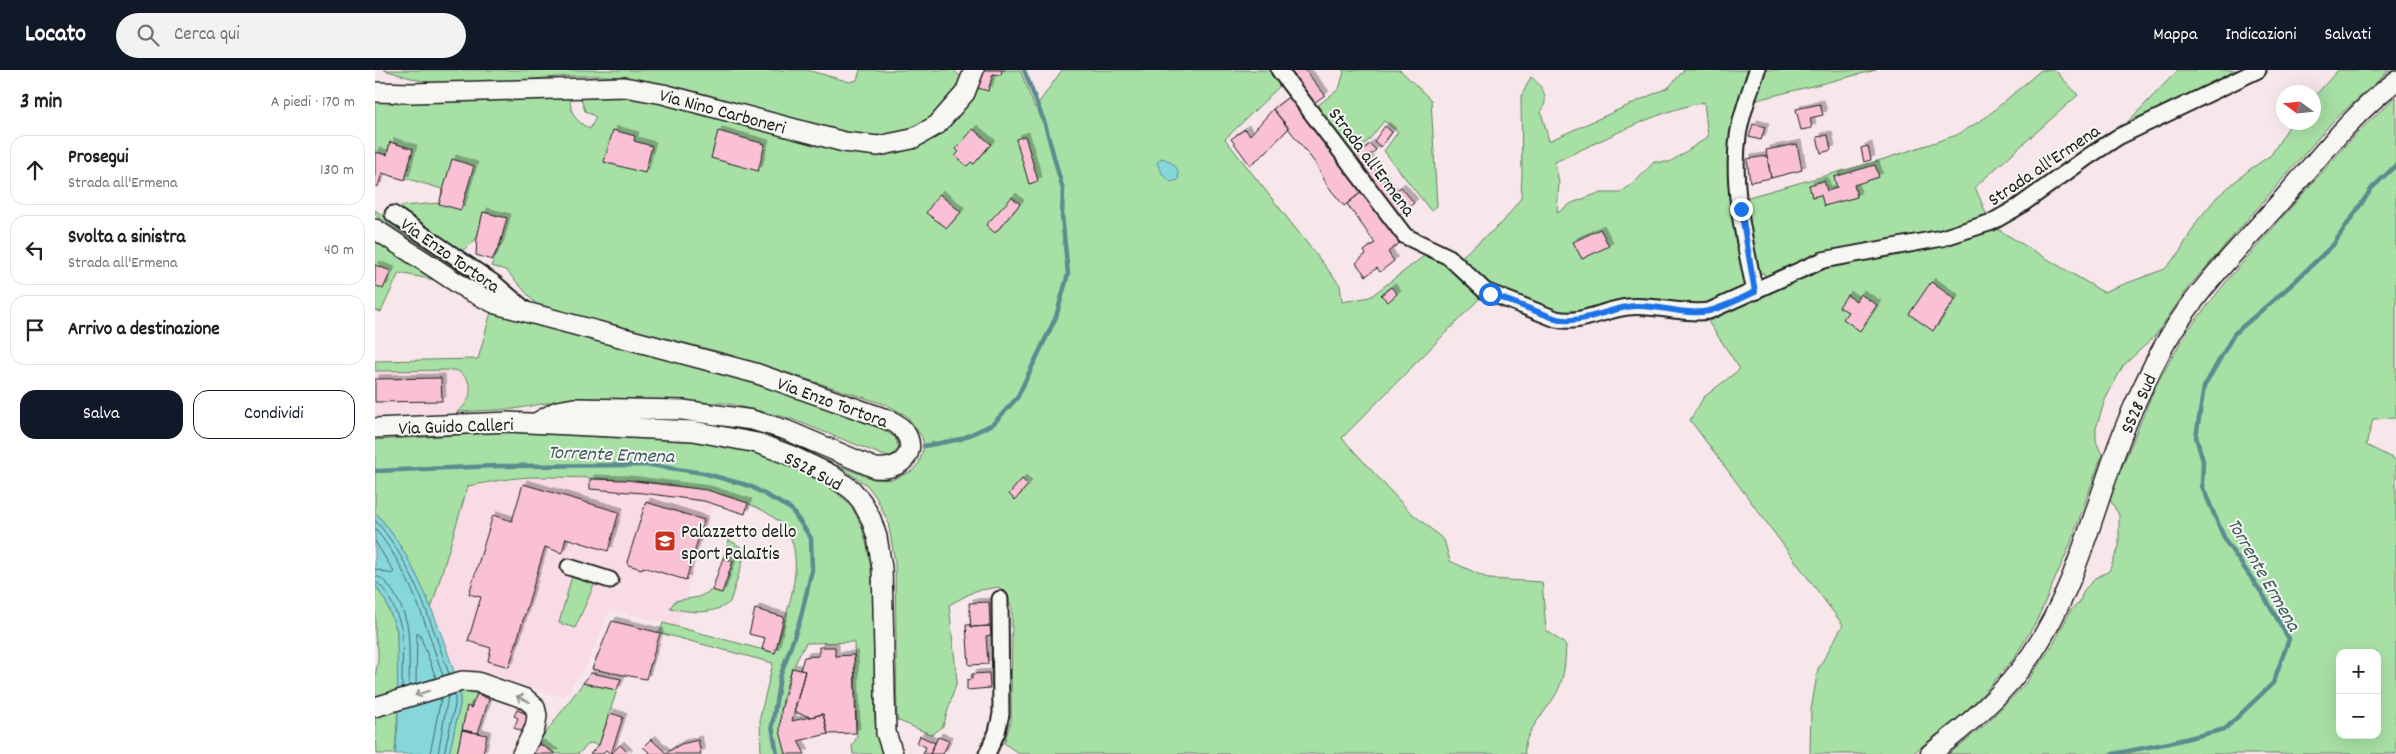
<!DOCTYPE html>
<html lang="it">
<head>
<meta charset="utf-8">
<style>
  body { margin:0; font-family:Dekko,sans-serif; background:#f2f2f2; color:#202124 }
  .controls { position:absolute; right:15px; bottom:15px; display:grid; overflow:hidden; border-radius:10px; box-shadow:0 5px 20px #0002 }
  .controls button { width:45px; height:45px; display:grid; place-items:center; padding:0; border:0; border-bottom:1px solid #e0e0e0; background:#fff; color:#202124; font:25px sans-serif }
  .compass { position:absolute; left:1901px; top:15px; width:45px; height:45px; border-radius:50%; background:#fff; box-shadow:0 5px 20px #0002; rotate:285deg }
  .stop { position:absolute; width:15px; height:15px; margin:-11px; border:4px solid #1a73e8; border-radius:50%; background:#fff }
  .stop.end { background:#1a73e8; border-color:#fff; box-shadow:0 1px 5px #0008 }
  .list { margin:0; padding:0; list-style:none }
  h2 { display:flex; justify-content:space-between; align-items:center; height:65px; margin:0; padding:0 20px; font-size:21px }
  h2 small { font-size:16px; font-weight:400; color:#757577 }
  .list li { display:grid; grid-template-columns:32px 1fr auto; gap:15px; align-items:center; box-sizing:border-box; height:70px; margin:0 10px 10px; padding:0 10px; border:1px solid #e0e0e0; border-radius:15px }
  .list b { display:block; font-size:19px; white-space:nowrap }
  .list p { margin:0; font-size:16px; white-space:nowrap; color:#757577 }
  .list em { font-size:16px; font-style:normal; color:#757577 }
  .actions { display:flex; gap:10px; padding:15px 20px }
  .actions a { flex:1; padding:11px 0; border:1px solid #111827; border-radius:15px; text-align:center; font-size:18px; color:#111827 }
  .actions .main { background:#111827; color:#fff }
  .icon { flex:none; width:28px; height:28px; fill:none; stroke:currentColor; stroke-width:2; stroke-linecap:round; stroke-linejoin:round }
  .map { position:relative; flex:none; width:2021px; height:684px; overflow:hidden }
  header { display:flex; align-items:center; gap:30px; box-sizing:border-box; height:70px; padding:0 25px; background:#111827; color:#fff }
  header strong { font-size:24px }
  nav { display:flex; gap:28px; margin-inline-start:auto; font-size:18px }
  .search { width:350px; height:45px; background:#f2f2f2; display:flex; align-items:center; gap:12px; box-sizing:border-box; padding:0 18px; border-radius:28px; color:#757577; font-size:19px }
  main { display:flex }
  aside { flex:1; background:#fff }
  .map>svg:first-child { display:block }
  .built { fill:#f8dbe4 }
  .green { fill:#a7e0a5; stroke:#627e60; fill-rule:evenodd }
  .water { fill:#86d7dc; stroke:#5c8c8f }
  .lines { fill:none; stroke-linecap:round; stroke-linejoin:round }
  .shore { stroke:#466769; stroke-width:1 }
  .stream { stroke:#5c8c8f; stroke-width:4.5 }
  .building { fill:#fac1d6; stroke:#1c1c1c; filter:url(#shadow) }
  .minor-casing { stroke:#1c1c1c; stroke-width:19 }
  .major-casing { stroke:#1c1c1c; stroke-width:22 }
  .minor { stroke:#f6f6f2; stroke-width:15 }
  .major { stroke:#f6f6f2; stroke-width:19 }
  .oneway { stroke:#949492 }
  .route { stroke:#1a73e8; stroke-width:6 }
  .labels { text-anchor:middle; stroke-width:4; stroke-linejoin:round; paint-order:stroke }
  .street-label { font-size:19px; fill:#1c1c1c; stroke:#f6f6f2 }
  .poi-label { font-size:19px; fill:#1c1c1c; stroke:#f6f6f2; text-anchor:start }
  .water-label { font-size:20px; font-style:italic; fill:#415d5f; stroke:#f6f6f2 }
</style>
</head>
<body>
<header>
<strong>Locato</strong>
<div class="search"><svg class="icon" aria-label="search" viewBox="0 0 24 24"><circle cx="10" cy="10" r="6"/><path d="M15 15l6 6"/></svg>Cerca qui</div>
<nav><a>Mappa</a><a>Indicazioni</a><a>Salvati</a></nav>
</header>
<main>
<aside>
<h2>3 min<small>A piedi · 170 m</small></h2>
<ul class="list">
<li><svg class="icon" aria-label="ahead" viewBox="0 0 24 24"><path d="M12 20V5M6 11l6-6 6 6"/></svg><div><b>Prosegui</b><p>Strada all'Ermena</p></div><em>130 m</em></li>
<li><svg class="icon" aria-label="left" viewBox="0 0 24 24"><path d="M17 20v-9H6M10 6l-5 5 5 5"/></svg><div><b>Svolta a sinistra</b><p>Strada all'Ermena</p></div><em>40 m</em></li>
<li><svg class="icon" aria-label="arrive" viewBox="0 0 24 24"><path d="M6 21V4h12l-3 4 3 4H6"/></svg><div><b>Arrivo a destinazione</b></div></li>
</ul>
<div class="actions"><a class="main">Salva</a><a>Condividi</a></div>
</aside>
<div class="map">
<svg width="2021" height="684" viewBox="0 0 2021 684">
  <defs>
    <filter id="shadow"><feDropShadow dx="4" dy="-4" stdDeviation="0" flood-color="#0004"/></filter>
  </defs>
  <rect width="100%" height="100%" fill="#f7e6ea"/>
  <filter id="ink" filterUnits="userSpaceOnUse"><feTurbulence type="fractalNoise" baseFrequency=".02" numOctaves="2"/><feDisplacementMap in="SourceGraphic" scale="10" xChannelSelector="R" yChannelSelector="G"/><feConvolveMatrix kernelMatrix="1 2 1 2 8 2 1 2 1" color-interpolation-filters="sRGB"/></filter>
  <g filter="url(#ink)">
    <path class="built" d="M80 300 90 305 96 316 92 333 82 342 0 346V301Z
      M159 407 252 410 342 423 302 556 235 539 211 596 188 627 103 601H79L56 539 93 416Z"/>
    <path class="green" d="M9 0H432L475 12 482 10 485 0H579L588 9C575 37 539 68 506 67 479 67 451 59 425 52 369 36 311 15 253 8 192 0 129 16 68 14 49 13 27 5 9 0Z
      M627 0H645L660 38 687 0H895L906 15 850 69 965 215 967 232 995 227 1053 183 1068 190 1107 226 967 368 1033 440 1069 470 1075 491 1114 509 1167 512 1171 560 1191 575C1190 590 1190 606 1183 620 1175 639 1146 663 1150 684H644L629 673 636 651 637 538 624 517 600 521 574 535 582 611 568 656 557 665 522 650 520 492 513 452 501 427 492 415 462 395 498 409 516 410 537 401 544 393 549 376 547 367 532 346 512 335 353 284 162 235 131 200 116 196 125 174 131 148 108 142 102 168 85 183 24 140 26 136 65 133 67 119 30 108 38 79 15 72 12 85 0 82V31L195 26C195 43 200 51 215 59L221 47 210 41 205 26H252L272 30 448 76 497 85 535 78 574 55 598 28 603 18 613 20 618 4 625 5Z
      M967 0H1025L1056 30 1062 136 1056 141 1009 81 1023 62 1009 51 993 71 975 85 942 36 964 19 969 2Z
      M1309 0H1376L1361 44 1374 219 1336 235 1199 245 1184 244 1116 218 1085 188 1128 152 1146 128 1147 104 1146 27 1156 7C1168 16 1175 29 1166 42L1174 71 1294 17ZM1329 32 1333 67 1295 92H1279L1260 112 1245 123H1224L1197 133 1182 143 1184 113 1180 92C1229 70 1276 43 1329 32Z
      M1387 0H1501L1377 31Z
      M1666 0H1680L1703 25 1600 117 1613 148 1390 212 1389 203H1382L1370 128 1506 90 1582 65 1610 48Z
      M1803 0H1872L1742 63Z
      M1963 0H2015L1959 50 1813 218 1780 266 1748 296 1730 330 1721 358V371L1727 385 1695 475 1662 550 1640 587 1608 624 1584 647 1537 684H1435L1436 640 1443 599 1468 555 1315 350 1329 327 1365 299 1330 247 1434 200 1617 156 1728 222 1790 199 1804 183 1823 150 1842 127 1874 100 1896 85 1916 53 1938 52 1939 27Z
      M2021 26V348L1998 349 1991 375 2021 390V684H1574L1611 654 1651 613 1679 573 1696 540 1704 533 1709 520 1721 508 1734 501 1744 477V445L1734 428 1781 315 1813 260 1855 207 1978 67ZM1965 583H2002V665H1965Z
      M0 140 114 220 0 145Z
      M0 169 65 211 24 203 6 242 0 240Z
      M116 242 376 310 505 358 520 367 524 378 516 386H510L414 348 350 333 199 328 139 339 82 342C100 330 100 308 80 300L0 301V291L103 289Z
      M133 362 334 372C377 381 448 401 476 437 508 478 497 596 500 650L501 663 507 684H478L477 676 482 667 479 572 431 573C409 612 400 640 411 684H386L385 647 398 593 285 563 288 553 400 583C409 549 428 505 417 471 397 409 216 407 161 407 139 407 115 412 93 416L56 539C41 503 26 471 0 442V370Z
      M354 470 366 477 369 487 355 532C338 546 314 542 295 538L300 531 324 527 337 520 347 523 358 492 348 488Z
      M197 506 220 513 200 558 184 553Z
      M0 514 11 532 22 561 23 623 0 631V606L3 591V579L0 567Z
      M208 613 242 620 224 675 215 673 203 684H181L163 673Z
      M85 619 102 624 96 638 92 637 82 684H74L85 635Z
      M23 636 20 684H2L0 644Z"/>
    <path class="water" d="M786 88C796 90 806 99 803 110L796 112 788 105 782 93Z
      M0 442C44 492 64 557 85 619V635L74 684H20L23 654 22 561 11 532 0 514Z"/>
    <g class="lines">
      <path class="shore" d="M0 450C38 493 55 550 74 604
        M0 459C35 499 51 556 68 606
        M0 471 19 502 16 504 0 499
        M0 506C15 507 32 546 33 560 35 579 34 598 34 616
        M0 512C11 514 26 552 27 562 28 581 27 599 27 618
        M41 614 42 563 45 565 61 608
        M55 684 66 628
        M63 684 73 626
        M69 684 80 635V624"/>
      <path class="stream" d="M549 376 586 369 618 354 642 328 681 247 693 204 687 146 688 120 670 54 649 0
        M0 401 122 396 275 395 328 403 375 416 416 439 436 468 437 500 425 550 405 607 397 656 402 684
        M1738 684 1794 673 1850 659 1898 613 1914 569 1889 526 1851 472 1827 416 1828 391 1821 367 1829 317 1859 264 1915 216 1958 175 1997 118 2021 95"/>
    </g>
    <path class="building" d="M608 0H627L626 5 618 4 613 21 603 18Z
      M914 0H930L950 25 939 33Z
      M916 25 989 120 969 136 952 115 941 94 898 39Z
      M1445 34 1448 45 1435 48 1437 58 1426 60 1421 39Z
      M898 39 914 58 889 84 875 95 856 69 870 59 875 65Z
      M1378 54 1390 57 1386 70 1374 67Z
      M1010 56 1017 62 1006 77 999 71Z
      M598 59 616 74 599 94 596 92 592 96 580 86 584 82 581 79Z
      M238 60 260 66 259 71 277 76 270 103 229 92Z
      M343 61 390 74 383 101 336 88Z
      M1453 65 1456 80 1446 83 1442 67Z
      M650 66 663 111 654 114 641 69Z
      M15 72 38 79 30 110 7 103 3 117 0 116V82L12 85Z
      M995 74 1001 80 992 87 1019 123 1026 117 1039 133 1022 147 977 88Z
      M1422 74 1427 100 1396 108 1391 80Z
      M1493 76 1496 90 1489 92 1486 78Z
      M1392 86 1396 108 1375 112 1372 89Z
      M77 89 99 96 86 140 64 134Z
      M1500 95 1504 107 1479 115 1482 127 1449 136 1446 125 1437 127 1434 115 1449 111 1452 121 1462 118 1459 107Z
      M989 120 1027 171 1013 182 1019 191 1005 202 1002 198 991 206 981 193 991 184 989 181 1000 173 972 134Z
      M564 124 586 142 572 158 551 143Z
      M637 127 645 134 620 163 611 155Z
      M108 142 132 148 125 174 117 190 101 185 102 168Z
      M1225 159 1234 176 1207 189 1198 172Z
      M0 195 16 201 8 219 0 215Z
      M1556 212 1580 229 1558 261 1534 244Z
      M1016 217 1022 224 1013 232 1006 225Z
      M1485 224 1502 235 1485 261 1468 249 1473 242 1464 237 1472 225 1481 231Z
      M66 308 67 331 0 332V309Z
      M215 409 252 410 332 420 373 433 370 444 329 431 268 423 215 419Z
      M647 409 653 415 640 430 634 424Z
      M148 414 244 442 233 481 191 468 187 483 170 477 134 597 113 591 116 578 93 571 106 527 94 524 118 445 137 451Z
      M271 432 329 450 311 510 268 497 267 499 253 495 252 492Z
      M348 488 358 491 347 523 337 520Z
      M614 532 615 556 596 557 594 533Z
      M380 539 409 547 400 583 387 579 390 568 374 564Z
      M237 551 285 563 271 609 217 599Z
      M591 555H596V557L615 556 616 565 611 566 613 594 594 595Z
      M444 577H460V586L479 585 481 663 453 664 448 644 436 647 419 642 430 601 425 600 429 587 444 586Z
      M417 598 430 601 417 651 448 644 453 664 423 671 430 684H411L405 661 406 641Z
      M216 603 246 609 242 620 208 613Z
      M614 603 615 618 592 620V610L597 609V604Z
      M102 624 114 629 103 663 87 660 92 636 96 638Z
      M142 640 154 645 147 661 139 658 143 648 139 646Z
      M235 643 248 647 236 684 231 680 227 684H215L224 675Z
      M87 660 112 665 108 684H82Z
      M545 666 560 673 555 684H548L551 677 542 673Z
      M563 667 574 671 568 684H555Z
      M276 669 291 683 306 674 323 670 326 684H276L268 677Z
      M163 673 179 683V684H157Z
      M245 675 254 684H236Z"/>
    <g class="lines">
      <g class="minor-casing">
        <path id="minor" d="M904 0 1030 166 1074 187 1110 221 1181 249C1206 255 1229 239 1253 237 1280 234 1307 245 1334 241L1448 190 1567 168 1617 152 1643 137 1714 86 1743 67 1883 0
          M18 144 119 213 154 243
          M1380 222C1370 173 1356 116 1363 66 1366 44 1375 22 1382 0
          M194 497 235 510
          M612 684 622 662 626 644 625 529"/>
      </g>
      <g class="major-casing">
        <path id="major" d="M0 22 37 23 249 17 288 24 469 72 503 76 537 69 562 55 590 23 599 0
          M0 159 93 220 121 234 380 303 517 351C549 370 534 402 500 398L411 360 377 350 308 340 199 338 182 341 161 353
          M0 358 133 352 318 361 382 373 417 386 455 404 477 420 487 432 496 449 502 467 507 498 511 663 518 684
          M0 637 87 611 102 612 151 629 160 637 162 646 160 658 147 684
          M1555 684C1593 655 1629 624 1656 585 1710 506 1724 408 1765 323 1774 304 1783 285 1794 267 1826 214 1873 169 1914 122 1947 84 1980 42 2021 11"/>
      </g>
      <use href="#minor" class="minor"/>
      <use href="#major" class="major"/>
    </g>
    <defs><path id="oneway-shaft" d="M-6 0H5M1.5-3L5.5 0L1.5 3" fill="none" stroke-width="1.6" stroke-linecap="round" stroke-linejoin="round" transform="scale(1.25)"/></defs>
    <g class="oneway">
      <use href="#oneway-shaft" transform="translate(47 623) rotate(163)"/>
      <use href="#oneway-shaft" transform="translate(148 629) rotate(-156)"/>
    </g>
  </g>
  <g class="lines" filter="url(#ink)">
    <path class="route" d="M1115 224 1182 249C1207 255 1235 237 1261 236 1285 235 1311 246 1334 241 1350 237 1365 229 1380 222L1366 139"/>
  </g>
  <defs>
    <g id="school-square" transform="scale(1.125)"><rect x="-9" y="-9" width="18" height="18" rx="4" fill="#c8321e" stroke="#f6f6f2"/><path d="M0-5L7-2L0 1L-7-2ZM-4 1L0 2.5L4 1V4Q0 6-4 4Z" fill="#fff"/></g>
  </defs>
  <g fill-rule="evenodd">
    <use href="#school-square" x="290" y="471"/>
  </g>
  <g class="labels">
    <g class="street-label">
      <text transform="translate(348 40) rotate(15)" y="7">Via Nino Carboneri</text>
      <text transform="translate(998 91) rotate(53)" y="7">Strada all'Ermena</text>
      <text transform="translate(1668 94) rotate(-34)" y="7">Strada all'Ermena</text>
      <text transform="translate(76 184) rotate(35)" y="7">Via Enzo Tortora</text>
      <text transform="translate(458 331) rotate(20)" y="7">Via Enzo Tortora</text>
      <text transform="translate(1762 333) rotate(-66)" y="7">SS28 Sud</text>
      <text transform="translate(81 355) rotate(-2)" y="7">Via Guido Calleri</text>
      <text transform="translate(439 400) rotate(28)" y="7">SS28 Sud</text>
    </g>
    <g class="poi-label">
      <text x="306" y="467">Palazzetto dello<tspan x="306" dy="22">sport PalaItis</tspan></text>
    </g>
    <g class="water-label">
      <text transform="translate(236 383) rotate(2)" y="7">Torrente Ermena</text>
      <text transform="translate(1890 504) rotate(60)" y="7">Torrente Ermena</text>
    </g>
  </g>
</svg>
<div class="controls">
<button>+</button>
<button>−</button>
</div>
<svg class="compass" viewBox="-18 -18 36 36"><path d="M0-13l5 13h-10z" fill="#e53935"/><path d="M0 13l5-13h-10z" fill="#757577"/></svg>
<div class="stop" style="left:1115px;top:224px"></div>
<div class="stop end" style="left:1366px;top:139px"></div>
</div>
</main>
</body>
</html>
